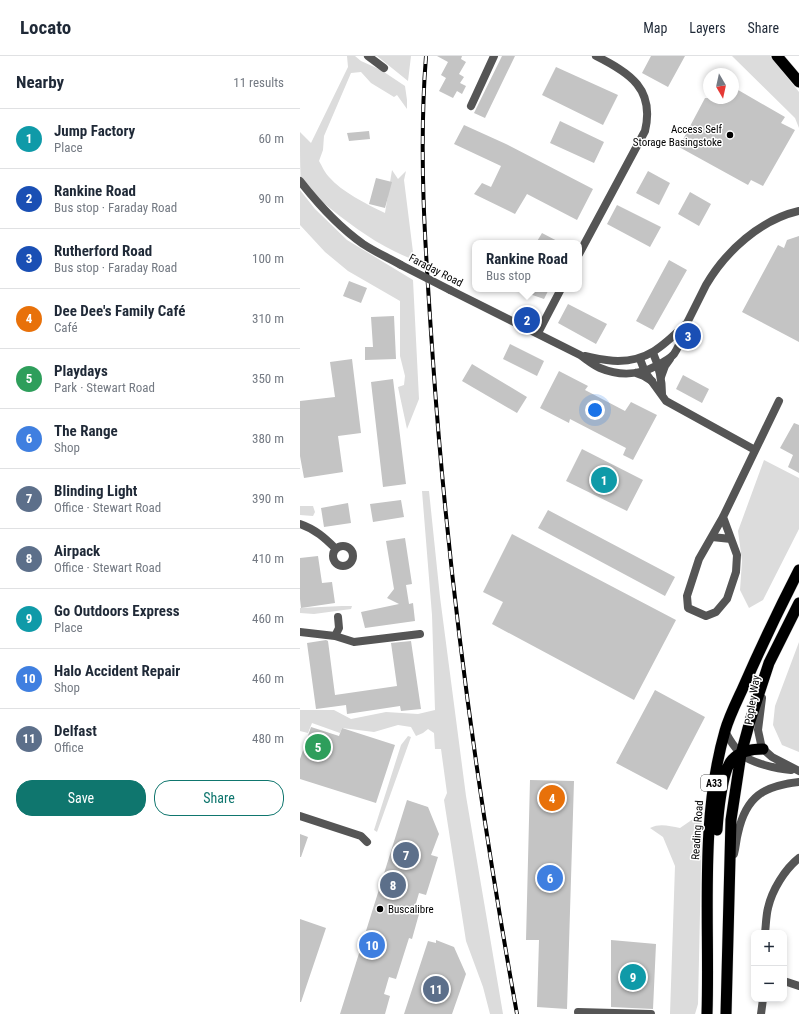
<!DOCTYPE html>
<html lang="en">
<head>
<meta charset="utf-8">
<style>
  body { margin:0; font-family:"Roboto Condensed",sans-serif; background:#f6f6f7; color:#1f2937 }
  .controls { position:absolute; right:12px; bottom:12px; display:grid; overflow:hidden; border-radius:8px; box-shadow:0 2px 6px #0003 }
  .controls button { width:36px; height:36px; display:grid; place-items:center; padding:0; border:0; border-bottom:1px solid #e0e1e3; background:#fff; color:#1f2937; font:20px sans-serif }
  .compass { position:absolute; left:403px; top:12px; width:36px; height:36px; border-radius:50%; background:#fff; box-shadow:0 2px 6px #0003; rotate:171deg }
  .you { position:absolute; left:295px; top:354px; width:14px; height:14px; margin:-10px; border:3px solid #fff; border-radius:50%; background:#1a73e8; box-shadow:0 0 0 6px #1a73e833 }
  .badge { display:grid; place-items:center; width:26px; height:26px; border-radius:50%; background:#0f766e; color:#fff; font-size:13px; font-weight:700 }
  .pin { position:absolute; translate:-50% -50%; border:2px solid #fff; box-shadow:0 1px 4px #0006 }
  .popup { position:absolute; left:172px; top:184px; width:110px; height:52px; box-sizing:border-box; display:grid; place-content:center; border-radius:8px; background:#fff; filter:drop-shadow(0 1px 3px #0005); font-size:13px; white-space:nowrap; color:#747a83 }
  .popup b { font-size:15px; color:#1f2937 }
  .popup::after { content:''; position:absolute; left:50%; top:100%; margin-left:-8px; border:8px solid transparent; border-top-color:#fff }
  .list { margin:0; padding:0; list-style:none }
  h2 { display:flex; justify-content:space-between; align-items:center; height:52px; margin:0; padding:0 16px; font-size:17px }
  h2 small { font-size:13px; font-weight:400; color:#747a83 }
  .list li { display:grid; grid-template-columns:26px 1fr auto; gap:12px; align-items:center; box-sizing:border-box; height:60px; padding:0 16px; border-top:1px solid #e0e1e3 }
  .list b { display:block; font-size:15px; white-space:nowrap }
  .list p { margin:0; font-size:13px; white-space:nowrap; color:#747a83 }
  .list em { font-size:13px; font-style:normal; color:#747a83 }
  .actions { display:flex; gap:8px; padding:12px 16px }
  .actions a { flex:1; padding:9px 0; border:1px solid #0f766e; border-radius:16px; text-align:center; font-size:14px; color:#0f766e }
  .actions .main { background:#0f766e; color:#fff }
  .map { position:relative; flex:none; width:499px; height:958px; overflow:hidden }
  header { display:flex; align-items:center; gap:24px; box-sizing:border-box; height:56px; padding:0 20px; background:#fff; border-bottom:1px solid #e0e1e3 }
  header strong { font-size:19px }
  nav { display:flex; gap:22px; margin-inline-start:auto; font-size:14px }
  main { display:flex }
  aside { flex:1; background:#fff }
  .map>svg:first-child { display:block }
  .green { fill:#dcdcdc }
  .building { fill:#c4c4c4 }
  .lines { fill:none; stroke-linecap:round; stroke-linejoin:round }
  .trunk-casing { stroke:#dbdbdb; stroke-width:12 }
  .minor { stroke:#555; stroke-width:8 }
  .tertiary { stroke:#555; stroke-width:8 }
  .trunk { stroke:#000; stroke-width:11 }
  .rail-casing { stroke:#000; stroke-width:4 }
  .rail { stroke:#fff; stroke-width:2.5; stroke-dasharray:8; stroke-linecap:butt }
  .tertiary-bridge { stroke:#555; stroke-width:8 }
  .poi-dot { fill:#000; stroke:#fff; stroke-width:1.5 }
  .labels { text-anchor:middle; stroke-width:3; stroke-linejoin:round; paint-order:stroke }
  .shield { fill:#fff; stroke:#4c4c4c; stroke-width:1 }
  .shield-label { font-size:10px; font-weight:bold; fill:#000 }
  .poi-label { font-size:11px; fill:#000; stroke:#fff; text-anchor:end }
  .street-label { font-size:11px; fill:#000; stroke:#fff }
</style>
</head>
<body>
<header>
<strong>Locato</strong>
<nav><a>Map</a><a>Layers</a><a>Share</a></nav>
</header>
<main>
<aside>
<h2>Nearby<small>11 results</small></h2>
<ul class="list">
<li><span class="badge" style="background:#0f9aa8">1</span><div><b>Jump Factory</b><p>Place</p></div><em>60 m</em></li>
<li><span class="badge" style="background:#1a4fb4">2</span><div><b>Rankine Road</b><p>Bus stop · Faraday Road</p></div><em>90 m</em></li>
<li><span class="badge" style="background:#1a4fb4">3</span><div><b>Rutherford Road</b><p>Bus stop · Faraday Road</p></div><em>100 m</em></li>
<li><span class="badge" style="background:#e8710a">4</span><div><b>Dee Dee's Family Café</b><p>Café</p></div><em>310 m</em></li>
<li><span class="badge" style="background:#2e9e5b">5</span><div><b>Playdays</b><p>Park · Stewart Road</p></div><em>350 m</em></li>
<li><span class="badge" style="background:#3f7fe0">6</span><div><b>The Range</b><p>Shop</p></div><em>380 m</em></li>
<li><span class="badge" style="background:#5c6f8a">7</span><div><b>Blinding Light</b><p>Office · Stewart Road</p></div><em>390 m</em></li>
<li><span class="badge" style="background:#5c6f8a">8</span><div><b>Airpack</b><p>Office · Stewart Road</p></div><em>410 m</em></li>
<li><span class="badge" style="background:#0f9aa8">9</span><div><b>Go Outdoors Express</b><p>Place</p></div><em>460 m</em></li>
<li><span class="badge" style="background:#3f7fe0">10</span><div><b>Halo Accident Repair</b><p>Shop</p></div><em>460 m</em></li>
<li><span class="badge" style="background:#5c6f8a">11</span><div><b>Delfast</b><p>Office</p></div><em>480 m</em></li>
</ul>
<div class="actions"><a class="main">Save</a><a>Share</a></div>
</aside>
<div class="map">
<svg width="499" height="958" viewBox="0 0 499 958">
  <rect width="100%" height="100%" fill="#fff"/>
  <path class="green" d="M47 0H55L61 5 81 14 105 30 107 44V53L97 39 94 41 71 27 61 16 51 17 24 80 23 94 19 105C22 110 25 117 29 121 42 136 66 148 85 157L92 114 98 123 106 115 104 124 114 204C83 192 57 174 31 153 20 144 8 135 1 122 0 117 0 85 0 76L11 87 48 11Z
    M77 0H111L108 25Z
    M432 0H470L499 36V72L495 62Z
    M0 134 15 153 47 184 113 224 119 343 107 373 98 331 104 329 105 320 100 300V245L48 215 25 196 0 169Z
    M464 404 499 422V473L463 544 449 552 440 534 442 505 438 475Z
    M122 435H129L140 541 166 740 203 958H190L183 931 166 885 144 744 147 737 141 693H135L134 677 128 673 123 677 116 680 111 671 98 669 74 676 42 672 40 677 12 667 8 677 0 675V654H34L51 663 86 656 118 658 135 654 132 559Z
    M0 450H13L15 456 13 460 0 459Z
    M42 550H52L51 553 14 558 0 557V552Z
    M499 586V696L482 689 473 669 475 650Z
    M108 680 111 681 77 776 74 774 101 689Z
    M396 761 402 764 398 948 395 958H370L375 810 363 781 350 772C360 767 369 770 380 772Z"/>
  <path class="building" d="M137 0H162L161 3 166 6 159 18 164 21 160 27 166 30 162 38 157 35 153 42 139 35 146 22 141 19 148 6Z
    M202 0H215L185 62 174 57Z
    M351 0H385L368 31 342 17Z
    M256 11 318 39 303 69 242 39Z
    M433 31 485 61 481 67 495 74 463 130 451 124 448 129 379 91 405 42H433Z
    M260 65 304 86 294 107 250 87Z
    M164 69 206 88 293 133 277 164 227 138 215 158 174 138 182 127 191 131 201 110 154 88Z
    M69 75 70 83 49 85 47 77Z
    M348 115 370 127 359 149 336 137Z
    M76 122 92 126 85 152 69 148Z
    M390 136 411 148 399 170 378 158Z
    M317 149 361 171 350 191 307 168Z
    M242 177 261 187H236Z
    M499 180V286L442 256 478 189 484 192 487 184Z
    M369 204 387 214 353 274 336 265Z
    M49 225 67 232 61 247 43 240Z
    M218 233H249L244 243 218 234Z
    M268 248 307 268 296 288 258 267Z
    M94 260 96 303 65 304V291H73L71 261Z
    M210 288 244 305 237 320 203 303Z
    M52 303 61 377 38 380 43 416 4 422 0 400V345L35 341 30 306Z
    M172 308 227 341 217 357 162 325Z
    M259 315 288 330 285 334 325 355 331 346 357 359 333 404 323 399 326 392 270 363 269 367 240 352Z
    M383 319 409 333 402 347 376 333Z
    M93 323 106 428 83 431 71 326Z
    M494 367 499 369V417L488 411 493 399 480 392Z
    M282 393 343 424 327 455 266 425Z
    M101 444 104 461 73 466 70 448Z
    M48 447 51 467 24 471 21 452Z
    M248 454 375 521 365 540 238 472Z
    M212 478 376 564 334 644 192 568 203 546 183 536Z
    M105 482 112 528 106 529 109 548 113 547 115 565 65 572 61 556 99 548 87 542 94 533 86 485Z
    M18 500 22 527 32 526 35 547 1 552 0 543V502Z
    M26 584 28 585 35 639 97 630 91 587 111 585 121 653 101 655 100 650 47 658 46 649 16 653 7 587Z
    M355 634 405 661 367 734 316 707Z
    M11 671 39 680 42 672 95 689 76 747 0 723V703Z
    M230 724 274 725 267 953 237 951 239 884H226Z
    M107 744 128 751 139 778 131 799 138 801 126 839 119 837 113 857 119 858 112 883 109 882 96 923 89 921 84 938 90 940 85 958H40Z
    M0 778 8 781 1 801H0Z
    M0 863 26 872 1 946H0Z
    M136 884 154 891 166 918 152 958H104L128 885 136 887Z
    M311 884 356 888 353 953 311 951Z"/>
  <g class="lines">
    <g class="trunk-casing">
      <path id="trunk" d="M477 0 499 26
        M417 774C418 759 422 714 432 704 440 695 452 693 463 693
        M407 958C410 866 399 765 425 675 429 661 436 647 442 634 460 593 479 553 499 514
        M426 958 431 764 441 698 450 665 469 607 499 547"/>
    </g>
    <path class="minor" d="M68 0 84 12
      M171 50 194 0
      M279 198 345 75C355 33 330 17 296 0
      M238 277 261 233
      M353 297C359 310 362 323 362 338
      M340 303 345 316 366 345 455 394
      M423 461 437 499 436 516 427 543 416 556 406 560 388 552 387 540 399 503 423 461 479 345
      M0 468C15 473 25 482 36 493
      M412 481 431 483
      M33 500a10 10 0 1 1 20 0a10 10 0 1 1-20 0Z
      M0 576 35 580 54 586 120 578
      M35 580 39 572 38 561
      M0 760 61 780 67 786
      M465 877C466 869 466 860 468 852 472 834 485 813 499 802
      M484 925 499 930
      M278 956 351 958
      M461 958 463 943"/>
    <path class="tertiary" d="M0 125C18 148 39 171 63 188 75 196 89 202 101 209
      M150 234 280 299C286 303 293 309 300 312 319 320 339 319 356 310 362 307 370 303 374 298 381 288 383 276 388 265 394 253 400 241 406 229 426 195 460 164 499 155
      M285 300C295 302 307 305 318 305 349 305 365 288 386 268
      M336 317 344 320 352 325
      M361 321 365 310 370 303
      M462 642 458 674 461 688 463 693 472 701 499 715
      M425 675C429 683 434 691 441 698 451 707 477 713 491 714
      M434 798C436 791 436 784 438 777 446 740 464 730 499 726"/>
    <use href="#trunk" class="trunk"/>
    <g class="rail-casing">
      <path id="rail" d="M126 0C118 102 126 203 133 305 148 524 178 742 217 958"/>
    </g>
    <use href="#rail" class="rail"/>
    <path class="tertiary-bridge" d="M101 209 150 234"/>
  </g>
  <g class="poi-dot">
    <circle cx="430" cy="79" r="4"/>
    <circle cx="80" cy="853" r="4"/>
  </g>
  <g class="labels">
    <rect class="shield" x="401" y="719" width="26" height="16" rx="3"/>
    <g class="shield-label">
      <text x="414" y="731">A33</text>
    </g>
    <g class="poi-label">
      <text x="422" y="77">Access Self<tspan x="422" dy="13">Storage Basingstoke</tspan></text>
      <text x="88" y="857" text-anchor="start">Buscalibre</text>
    </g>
    <g class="street-label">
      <text transform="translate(136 214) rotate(27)" y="4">Faraday Road</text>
      <text transform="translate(452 644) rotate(-81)" y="4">Popley Way</text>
      <text transform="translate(397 774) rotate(-86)" y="4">Reading Road</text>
    </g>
  </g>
</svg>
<div class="controls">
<button>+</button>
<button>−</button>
</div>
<svg class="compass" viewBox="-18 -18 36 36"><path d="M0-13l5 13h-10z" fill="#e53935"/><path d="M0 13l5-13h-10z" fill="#747a83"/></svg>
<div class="you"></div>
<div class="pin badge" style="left:304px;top:424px;background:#0f9aa8">1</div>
<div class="pin badge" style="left:227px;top:264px;background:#1a4fb4">2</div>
<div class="popup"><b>Rankine Road</b>Bus stop</div>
<div class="pin badge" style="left:388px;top:280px;background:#1a4fb4">3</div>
<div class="pin badge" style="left:252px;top:742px;background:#e8710a">4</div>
<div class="pin badge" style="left:18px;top:691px;background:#2e9e5b">5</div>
<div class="pin badge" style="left:250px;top:822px;background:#3f7fe0">6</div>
<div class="pin badge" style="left:106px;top:799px;background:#5c6f8a">7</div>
<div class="pin badge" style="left:93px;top:829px;background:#5c6f8a">8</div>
<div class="pin badge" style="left:333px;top:921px;background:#0f9aa8">9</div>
<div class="pin badge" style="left:72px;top:889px;background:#3f7fe0">10</div>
<div class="pin badge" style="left:136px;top:933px;background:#5c6f8a">11</div>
</div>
</main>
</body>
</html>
